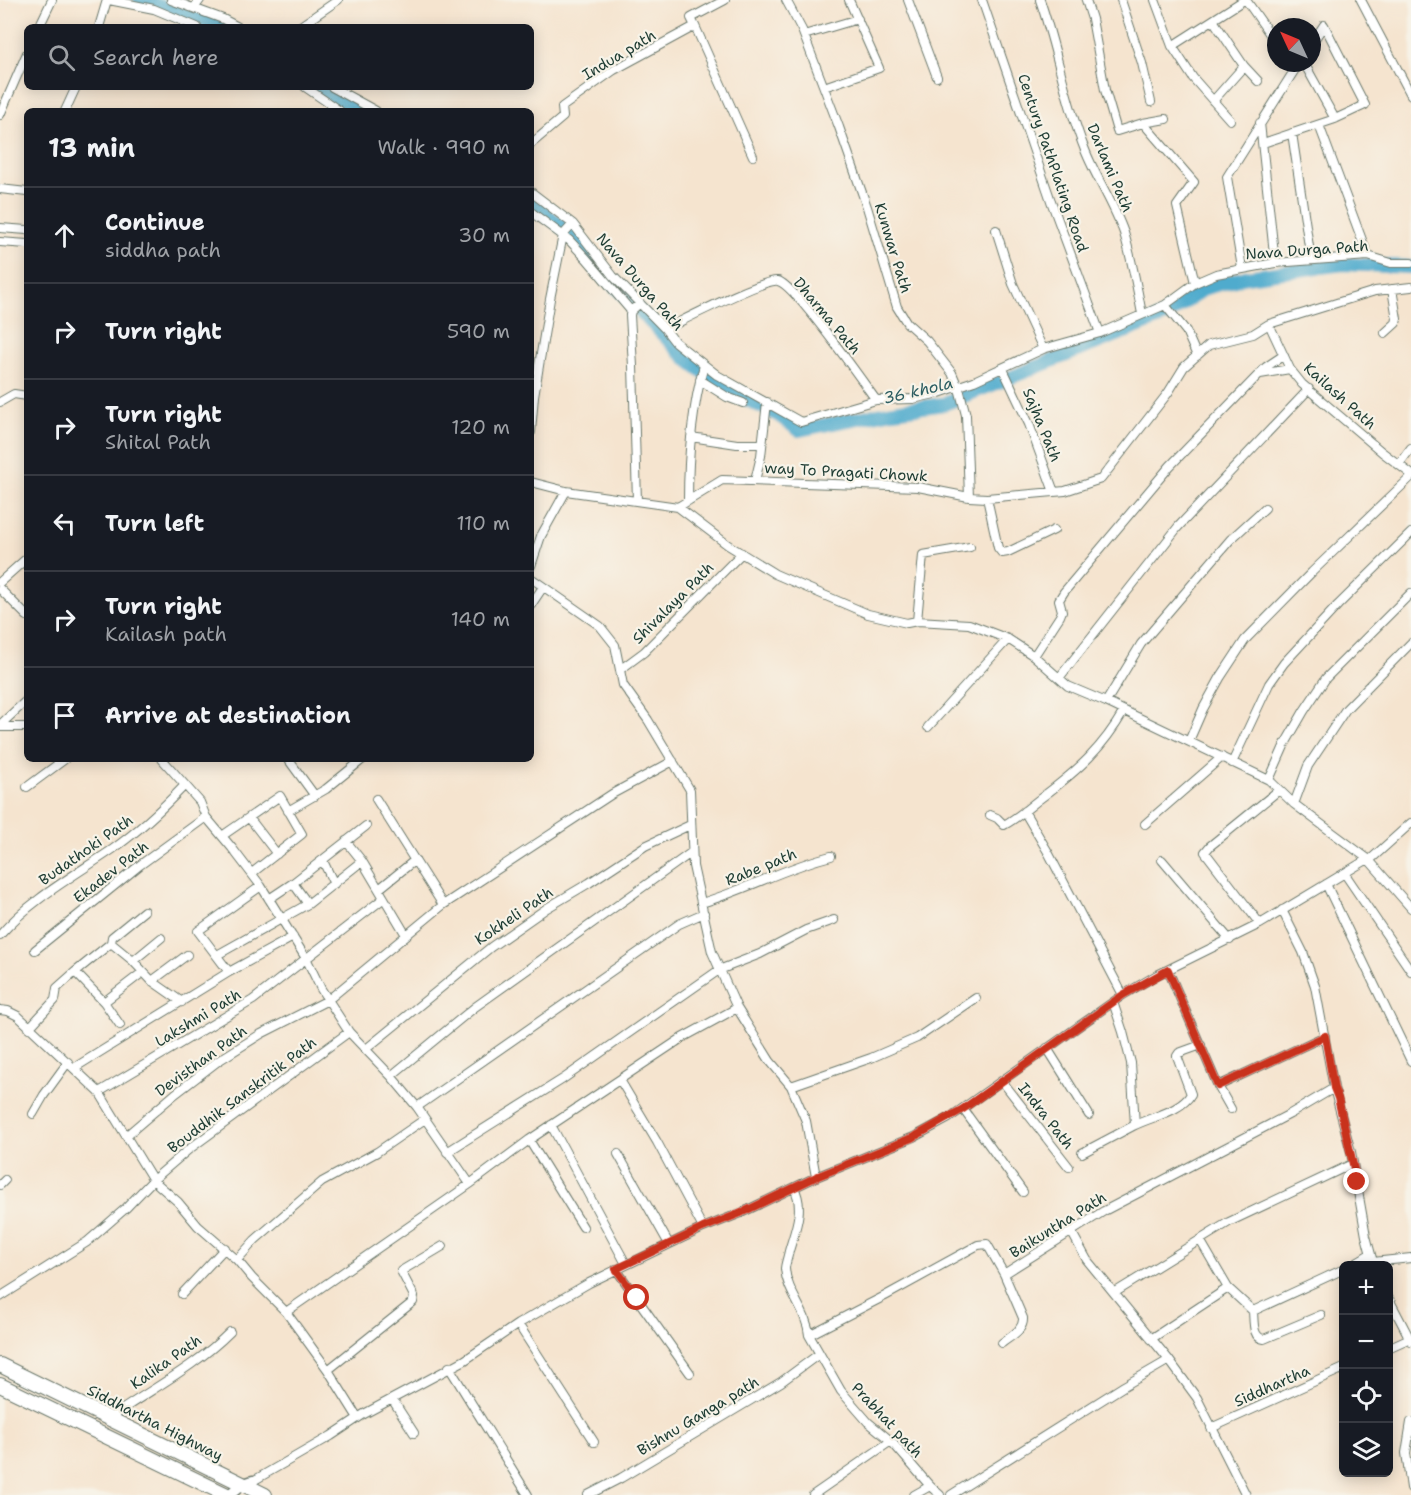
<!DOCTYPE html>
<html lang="en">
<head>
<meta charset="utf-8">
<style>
  body { margin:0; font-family:"Shantell Sans",sans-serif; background:#242831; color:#f1f3f6 }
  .controls { position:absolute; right:18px; bottom:18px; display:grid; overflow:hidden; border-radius:9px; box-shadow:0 3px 15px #0003 }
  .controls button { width:54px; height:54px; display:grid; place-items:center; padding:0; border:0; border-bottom:2px solid #363941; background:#171b24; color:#f1f3f6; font:30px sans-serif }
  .compass { position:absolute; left:1267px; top:18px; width:54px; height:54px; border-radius:50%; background:#171b24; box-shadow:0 3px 15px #0003; rotate:314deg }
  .stop { position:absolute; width:18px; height:18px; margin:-14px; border:4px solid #c8321e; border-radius:50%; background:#fff }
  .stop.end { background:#c8321e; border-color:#fff; box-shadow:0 2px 6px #0008 }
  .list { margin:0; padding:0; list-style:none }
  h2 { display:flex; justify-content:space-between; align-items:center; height:78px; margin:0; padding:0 24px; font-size:26px }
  h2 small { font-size:20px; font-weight:400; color:#9ea1a6 }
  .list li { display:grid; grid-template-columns:39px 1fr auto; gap:18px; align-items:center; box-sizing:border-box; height:96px; padding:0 24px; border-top:2px solid #363941 }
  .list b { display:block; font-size:22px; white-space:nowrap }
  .list p { margin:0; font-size:20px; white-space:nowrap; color:#9ea1a6 }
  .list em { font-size:20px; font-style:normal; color:#9ea1a6 }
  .icon { flex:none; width:33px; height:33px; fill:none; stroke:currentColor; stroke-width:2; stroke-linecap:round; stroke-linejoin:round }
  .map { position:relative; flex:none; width:1411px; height:1495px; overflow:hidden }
  .search { position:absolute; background:#171b24; box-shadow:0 3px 15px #0003; left:24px; top:24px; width:510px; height:66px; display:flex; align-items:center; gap:15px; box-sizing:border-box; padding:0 21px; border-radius:9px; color:#9ea1a6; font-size:22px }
  .panel { position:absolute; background:#171b24; box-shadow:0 3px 15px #0003; left:24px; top:108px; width:510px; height:654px; border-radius:9px }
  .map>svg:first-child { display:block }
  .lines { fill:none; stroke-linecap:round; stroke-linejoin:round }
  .river { stroke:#4fabcd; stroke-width:14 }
  .minor-casing { stroke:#6a776a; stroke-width:10 }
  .tertiary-casing { stroke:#6a776a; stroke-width:13 }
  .trunk-casing { stroke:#6a776a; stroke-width:16 }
  .minor { stroke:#fff; stroke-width:8 }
  .tertiary { stroke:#fff; stroke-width:10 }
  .trunk { stroke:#fff; stroke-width:14 }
  .route { stroke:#c8321e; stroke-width:8 }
  .labels { text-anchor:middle; stroke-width:4.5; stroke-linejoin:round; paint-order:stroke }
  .street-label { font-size:15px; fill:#1f3d34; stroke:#f7f3e8 }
  .water-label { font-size:16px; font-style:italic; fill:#2d5e62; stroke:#f7f3e8 }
</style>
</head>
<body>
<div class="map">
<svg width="1411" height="1495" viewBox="0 0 1411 1495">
  <rect width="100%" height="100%" fill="#f7f3e8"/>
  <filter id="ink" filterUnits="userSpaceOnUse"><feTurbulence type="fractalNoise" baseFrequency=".0167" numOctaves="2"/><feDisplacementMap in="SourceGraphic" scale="12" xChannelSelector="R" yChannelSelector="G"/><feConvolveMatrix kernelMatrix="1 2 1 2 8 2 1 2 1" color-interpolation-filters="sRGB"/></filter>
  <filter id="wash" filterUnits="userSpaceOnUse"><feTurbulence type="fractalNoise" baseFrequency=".008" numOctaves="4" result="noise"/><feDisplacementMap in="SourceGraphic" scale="24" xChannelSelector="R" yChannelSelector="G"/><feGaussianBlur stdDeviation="1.35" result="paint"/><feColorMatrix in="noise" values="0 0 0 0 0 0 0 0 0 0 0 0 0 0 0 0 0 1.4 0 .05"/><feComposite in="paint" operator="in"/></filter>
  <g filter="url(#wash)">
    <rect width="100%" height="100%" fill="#f5e4cf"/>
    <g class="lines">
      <path class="river" d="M140 0 222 27
        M316 87 359 111
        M531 202 575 237 609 280 688 360 726 389 778 415 799 430 893 411 944 404 1167 315 1205 288 1246 277 1343 264 1411 267"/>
    </g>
  </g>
  <g filter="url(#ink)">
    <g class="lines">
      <g class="minor-casing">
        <path id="minor" d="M109 0 154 9 197 27
          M171 0 223 19 238 27
          M786 0 802 30 839 127 867 207 897 307 907 323 927 341 952 373 960 392 966 415 969 497
          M908 0 937 77
          M982 0 1051 201 1100 333
          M1040 0C1057 49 1065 101 1085 150 1096 178 1114 204 1124 233 1132 260 1137 287 1142 314
          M1086 0 1092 19 1105 90 1117 131 1143 123 1166 119
          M1121 0 1142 63 1151 102
          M1155 0 1172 46 1193 78 1230 120
          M1246 0 1276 43
          M1361 0 1411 95
          M194 8 200 0
          M1213 20 1244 66 1258 81
          M695 26 753 156
          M39 27 52 0
          M99 27 107 0
          M299 27 338 0
          M804 35 858 19
          M1312 43 1324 25 1365 105 1335 119
          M1172 46 1244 0
          M305 87 340 111
          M332 87 376 111
          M824 87 879 68 849 0
          M1213 101 1244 66
          M65 111 76 87
          M0 115 27 53
          M1143 123 1194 182 1177 206 1195 283
          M1260 123 1275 263
          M1319 125 1368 256
          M1292 133 1311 260
          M1263 143 1335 119 1304 63
          M531 144 563 117 562 107 614 70 695 26 691 18 725 0
          M0 189 27 192
          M531 192 573 224 613 276 665 329 675 342 717 375 801 422 876 400 913 399 939 393 974 381 1043 349 1100 333 1165 305 1195 283 1216 274 1275 263 1368 256 1391 263H1411
          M531 212 569 240 586 258 631 311
          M0 228 27 230
          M996 230 1013 284 1043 349
          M0 242 27 244
          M1242 268 1227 177 1299 63
          M1165 305 1186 331 1197 356
          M1269 324 1290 369 1302 384 1382 452 1411 474
          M665 329C682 321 765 278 778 281 794 284 863 382 876 400
          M1385 333 1396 323 1397 319 1392 289
          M1003 369 1029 424 1054 492
          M1260 374 1290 369
          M700 380 727 397 743 403
          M0 402 14 394 27 396
          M531 432 534 396 550 299 563 235 573 224
          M691 437 737 444H762
          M1399 464 1411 448
          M755 481 761 456 767 402
          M531 482 566 491 678 507 728 545 775 574 868 614 907 623 917 621 969 624 1008 639 1034 656 1068 686 1106 702 1269 780 1294 804 1368 859 1411 908
          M987 498 998 548 1002 553 1008 552 1054 530
          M637 501 633 366 630 315 631 311 640 303
          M688 501C688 455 692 409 704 365
          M678 507 722 480 918 487 969 497 987 498 1065 491 1101 479 1168 393 1184 367 1209 345 1253 334 1269 324 1375 291 1411 287
          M531 566 541 536 566 491
          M531 578 600 626 615 645 623 685 648 720 690 790 693 866 712 952 737 1008 770 1061 791 1086 806 1121 816 1177
          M0 582 27 558
          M0 589 27 616
          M531 605 543 587
          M917 621 923 555 970 547
          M1034 656 1060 616 1062 611 1059 600 1064 592 1170 466 1266 367 1284 355
          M621 669 644 652 742 553
          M1059 678 1178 527 1309 389
          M1106 702 1141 644 1230 540 1265 508
          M0 725 27 700
          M0 727H27
          M928 727 1008 639
          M1189 741 1203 709 1220 678 1245 640 1312 572 1411 477
          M162 759 200 802 206 817 232 848 261 886 307 960 321 989 349 1032 391 1076 417 1107 470 1184
          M288 759 315 796
          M1232 763 1269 684 1284 663 1338 605 1411 533
          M1269 780 1285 744 1304 711 1326 678 1411 593
          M27 787 65 759
          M376 799 443 905
          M1294 804 1308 766 1346 709 1411 643
          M288 811 326 789 363 759
          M1024 811 1048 852 1123 995
          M990 815 997 818 1004 825C1019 817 1031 805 1045 795 1079 769 1102 749 1124 711
          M250 819 277 854
          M1145 824 1222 757
          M222 836 280 796 302 834 252 873
          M346 841 362 861 406 935
          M1162 860 1230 940
          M323 861 334 884
          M1345 874 1411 971
          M293 883 308 904
          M1326 884 1411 1061
          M379 889 415 860
          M269 899 293 883 366 826
          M701 903C746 890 786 867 831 856
          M1282 910 1303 952 1315 986 1334 1088 1351 1152 1366 1236 1374 1266
          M1260 924 1205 852 1210 846 1279 790
          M0 935C31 899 74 876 113 849 140 830 162 809 185 785
          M111 943 133 961 152 981 182 1002
          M35 950 140 865 206 817
          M217 955 308 904 362 861
          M133 961 161 938
          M1168 970 1218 1086 1231 1109
          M75 972 111 943 112 937 144 911
          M229 972 198 931 261 886
          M152 981 187 955
          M104 1002 143 972
          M1113 1002 1123 1032 1131 1063 1135 1125
          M0 1010 8 1011 18 1016 99 1092 153 1180 126 1208 87 1242 0 1297
          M29 1028 55 1000 57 988 75 972 104 1002 120 1025
          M349 1032 188 1150 153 1180 178 1202 198 1226 237 1260 252 1278 286 1312 328 1370 358 1418
          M1047 1048 1089 1115
          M366 1049 491 947 547 908 589 883 645 846 690 825
          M74 1068 229 972 293 937
          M391 1076 475 1007 692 852
          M620 1080 657 1142 703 1228
          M1002 1081 1069 1167
          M791 1086 871 1058 917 1038 976 998
          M1218 1086 1325 1036
          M99 1092 253 1000 384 898
          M417 1107 679 924 704 913
          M963 1109 1023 1192
          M33 1114 44 1095 68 1062
          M551 1125 626 1264
          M127 1135 175 1094 218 1061 261 1034 328 1000 443 905 612 794 673 761
          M529 1140 583 1227
          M447 1152 563 1079 719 970 760 954 806 930 834 920
          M1082 1153C1099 1144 1116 1135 1133 1126 1150 1117 1181 1112 1191 1094L1177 1056 1179 1053 1201 1045
          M618 1154 669 1244
          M0 1185 5 1180
          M794 1188C805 1208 795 1230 789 1251 788 1257 785 1264 785 1269 787 1293 807 1311 809 1335L841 1391 868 1422 891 1441 930 1486 940 1495
          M1071 1231 1087 1260 1169 1360 1197 1398 1246 1495
          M237 1260 255 1240 322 1182 377 1152 425 1119
          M1373 1262 1411 1258
          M1350 1266 1370 1254
          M616 1269 690 1373
          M1228 1288 1253 1311 1344 1269
          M1114 1293 1229 1222 1352 1164
          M182 1294 225 1248
          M1388 1297 1411 1341
          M1253 1311C1254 1321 1252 1338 1264 1339L1321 1315
          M286 1312 470 1184 529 1140 682 1038 737 1008
          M518 1324 594 1442
          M809 1335 885 1296 978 1245 987 1244 1004 1274 1104 1211 1290 1114 1334 1088
          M1151 1339 1228 1288 1200 1240
          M1002 1343C1011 1336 1024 1330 1023 1318L1004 1274
          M1388 1348 1410 1338
          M449 1367 528 1495
          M328 1370 413 1302 414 1296 401 1271 443 1246
          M392 1399 414 1433
          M117 1413C155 1387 197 1365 230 1332
          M1411 1422 1406 1453 1411 1488
          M1211 1428 1344 1368
          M253 1481 331 1436 364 1414 465 1360 518 1324 589 1283 703 1228 741 1213 816 1177 914 1137 949 1118 1123 995 1157 975 1260 924 1368 859H1371L1411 823
          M588 1495 621 1478 781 1382 819 1354
          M813 1495 891 1441
          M914 1495 930 1486
          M951 1495 1124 1386 1169 1360"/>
      </g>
      <g class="tertiary-casing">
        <path id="tertiary" d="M229 1495 241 1485 253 1481"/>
      </g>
      <g class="trunk-casing">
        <path id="trunk" d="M0 1365 265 1495
          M0 1385 227 1495"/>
      </g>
      <use href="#minor" class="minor"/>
      <use href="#tertiary" class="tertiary"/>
      <use href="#trunk" class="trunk"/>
    </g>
  </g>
  <g class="lines" filter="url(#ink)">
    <path class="route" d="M637 1298 616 1269 703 1228 741 1213 816 1177 914 1137 963 1109 1123 995 1168 970 1218 1086 1325 1036 1334 1088 1338 1098 1357 1182"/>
  </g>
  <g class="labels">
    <g class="street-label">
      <text transform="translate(619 55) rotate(-31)" y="5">Indua path</text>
      <text transform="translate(1053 163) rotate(71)" y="5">Century PathPlating Road</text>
      <text transform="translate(1110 168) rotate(67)" y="5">Darlami Path</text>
      <text transform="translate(893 248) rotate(73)" y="5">Kunwar Path</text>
      <text transform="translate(1307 250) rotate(-4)" y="5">Nava Durga Path</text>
      <text transform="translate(640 282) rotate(49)" y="5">Nava Durga Path</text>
      <text transform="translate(827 316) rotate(50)" y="5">Dharma Path</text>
      <text transform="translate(1340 396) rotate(42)" y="5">Kailash Path</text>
      <text transform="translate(1042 425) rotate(68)" y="5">Sajha Path</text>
      <text transform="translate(846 472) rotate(3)" y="5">way To Pragati Chowk</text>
      <text transform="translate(673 603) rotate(-45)" y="5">Shivalaya Path</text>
      <text transform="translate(86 850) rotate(-35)" y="5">Budathoki Path</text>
      <text transform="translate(761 867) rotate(-22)" y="5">Rabe path</text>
      <text transform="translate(111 872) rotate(-38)" y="5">Ekadev Path</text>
      <text transform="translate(514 916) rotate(-34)" y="5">Kokheli Path</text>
      <text transform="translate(198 1018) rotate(-31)" y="5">Lakshmi Path</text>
      <text transform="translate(201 1061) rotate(-36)" y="5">Devisthan Path</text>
      <text transform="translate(242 1095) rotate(-37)" y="5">Bouddhik Sanskritik Path</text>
      <text transform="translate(1046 1116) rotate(52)" y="5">Indra Path</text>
      <text transform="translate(1058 1225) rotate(-32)" y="5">Baikuntha Path</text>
      <text transform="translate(166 1362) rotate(-35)" y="5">Kalika Path</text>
      <text transform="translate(1272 1386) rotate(-24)" y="5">Siddhartha</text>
      <text transform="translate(698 1416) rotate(-31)" y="5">Bishnu Ganga path</text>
      <text transform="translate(887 1420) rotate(47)" y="5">Prabhat path</text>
      <text transform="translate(155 1423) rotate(27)" y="5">Siddhartha Highway</text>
    </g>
    <g class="water-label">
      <text transform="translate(918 390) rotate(-13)" y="6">36 khola</text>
    </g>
  </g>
</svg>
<div class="controls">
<button>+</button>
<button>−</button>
<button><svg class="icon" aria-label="locate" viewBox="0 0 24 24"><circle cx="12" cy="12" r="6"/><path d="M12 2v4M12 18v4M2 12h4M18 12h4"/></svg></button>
<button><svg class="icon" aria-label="layers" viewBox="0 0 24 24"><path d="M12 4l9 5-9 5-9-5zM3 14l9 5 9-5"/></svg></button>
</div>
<svg class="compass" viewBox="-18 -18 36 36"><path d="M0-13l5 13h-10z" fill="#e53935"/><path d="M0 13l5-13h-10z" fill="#9ea1a6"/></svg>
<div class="stop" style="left:637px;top:1298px"></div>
<div class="stop end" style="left:1357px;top:1182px"></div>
<div class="search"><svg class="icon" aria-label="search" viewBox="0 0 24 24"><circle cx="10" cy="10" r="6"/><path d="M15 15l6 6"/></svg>Search here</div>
<section class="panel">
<h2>13 min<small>Walk · 990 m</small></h2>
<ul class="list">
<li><svg class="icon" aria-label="ahead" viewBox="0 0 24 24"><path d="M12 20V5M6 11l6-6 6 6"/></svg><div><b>Continue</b><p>siddha path</p></div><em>30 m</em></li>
<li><svg class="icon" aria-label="right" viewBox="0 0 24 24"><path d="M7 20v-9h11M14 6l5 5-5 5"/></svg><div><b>Turn right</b></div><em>590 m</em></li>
<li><svg class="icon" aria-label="right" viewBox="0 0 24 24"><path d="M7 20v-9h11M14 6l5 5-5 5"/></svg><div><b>Turn right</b><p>Shital Path</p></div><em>120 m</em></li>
<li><svg class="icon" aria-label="left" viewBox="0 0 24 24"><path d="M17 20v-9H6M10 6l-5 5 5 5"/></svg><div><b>Turn left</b></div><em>110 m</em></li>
<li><svg class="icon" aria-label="right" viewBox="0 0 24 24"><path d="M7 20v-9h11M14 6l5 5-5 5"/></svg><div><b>Turn right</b><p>Kailash path</p></div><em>140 m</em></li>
<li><svg class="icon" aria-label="arrive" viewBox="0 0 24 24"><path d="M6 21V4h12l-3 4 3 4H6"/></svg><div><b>Arrive at destination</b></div></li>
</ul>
</section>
</div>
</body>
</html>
